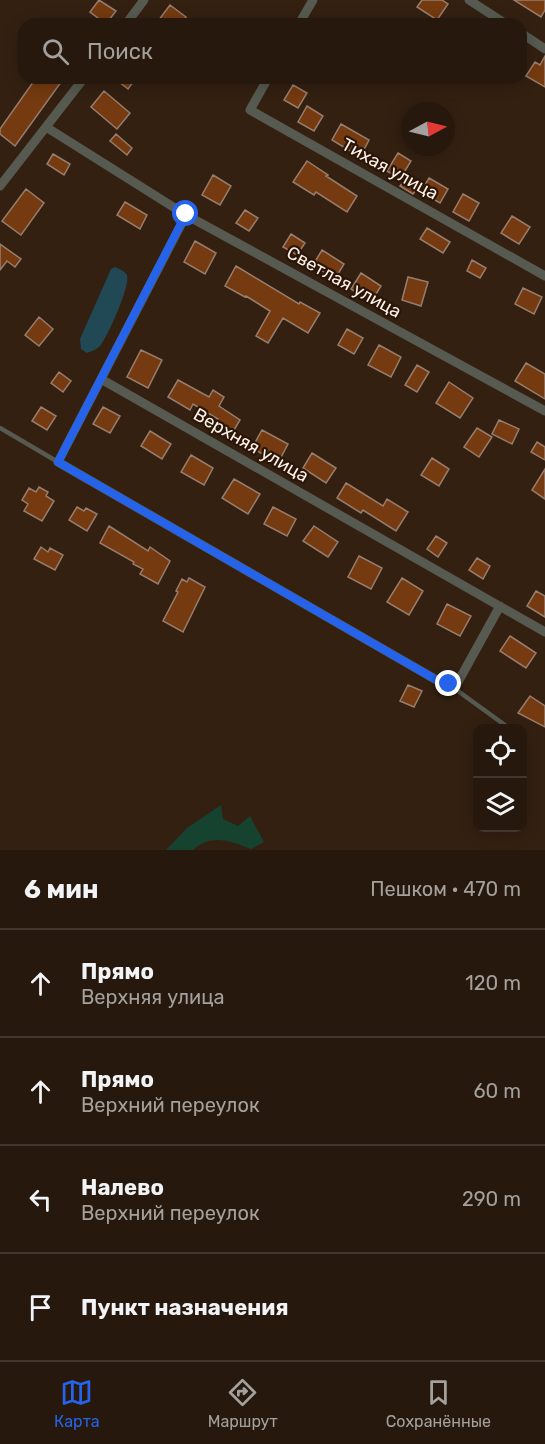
<!DOCTYPE html>
<html lang="ru">
<head>
<meta charset="utf-8">
<style>
  body { margin:0; font-family:Rubik,sans-serif; background:#32251b; color:#f1f3f6 }
  .controls { position:absolute; right:18px; bottom:18px; display:grid; overflow:hidden; border-radius:12px; box-shadow:0 3px 15px #0003 }
  .controls button { width:54px; height:54px; display:grid; place-items:center; padding:0; border:0; border-bottom:2px solid #42372e; background:#26180d; color:#f1f3f6; font:30px sans-serif }
  .compass { position:absolute; left:401px; top:102px; width:54px; height:54px; border-radius:50%; background:#26180d; box-shadow:0 3px 15px #0003; rotate:83deg }
  .stop { position:absolute; width:18px; height:18px; margin:-14px; border:4px solid #2563eb; border-radius:50%; background:#fff }
  .stop.end { background:#2563eb; border-color:#fff; box-shadow:0 2px 6px #0008 }
  .list { margin:0; padding:0; list-style:none }
  h2 { display:flex; justify-content:space-between; align-items:center; height:78px; margin:0; padding:0 24px; font-size:26px }
  h2 small { font-size:20px; font-weight:400; color:#a4a09d }
  .list li { display:grid; grid-template-columns:39px 1fr auto; gap:18px; align-items:center; box-sizing:border-box; height:108px; padding:0 24px; border-top:2px solid #42372e }
  .list b { display:block; font-size:22px; white-space:nowrap }
  .list p { margin:0; font-size:20px; white-space:nowrap; color:#a4a09d }
  .list em { font-size:20px; font-style:normal; color:#a4a09d }
  .icon { flex:none; width:33px; height:33px; fill:none; stroke:currentColor; stroke-width:2; stroke-linecap:round; stroke-linejoin:round }
  .map { position:relative; flex:none; width:545px; height:850px; overflow:hidden }
  .search { position:absolute; background:#26180d; box-shadow:0 3px 15px #0003; left:18px; right:18px; top:18px; height:66px; display:flex; align-items:center; gap:15px; box-sizing:border-box; padding:0 21px; border-radius:18px; color:#a4a09d; font-size:22px }
  .sheet { height:510px; background:#26180d }
  nav { display:flex; justify-content:space-around; align-items:center; box-sizing:border-box; height:84px; border-top:2px solid #42372e; background:#26180d; font-size:16px; color:#a4a09d }
  nav a { display:grid; justify-items:center; gap:3px }
  nav .on { color:#2563eb }
  .map>svg:first-child { display:block }
  .green { fill:#16432f }
  .water { fill:#214855 }
  .building { fill:#753a0f; stroke:#977d6e; stroke-width:1.5 }
  .lines { fill:none; stroke-linecap:round; stroke-linejoin:round }
  .lane { stroke:#565a50; stroke-width:4.5 }
  .street { stroke:#565a50; stroke-width:9 }
  .route { stroke:#2563eb; stroke-width:8 }
  .labels { text-anchor:middle; stroke-width:4.5; stroke-linejoin:round; paint-order:stroke }
  .street-label { font-size:18px; fill:#fef0e7; stroke:#291608 }
</style>
</head>
<body>
<div class="map">
<svg width="545" height="850" viewBox="0 0 545 850">
  <rect width="100%" height="100%" fill="#332011"/>
  <path class="green" d="M221 805 223 819 238 826 250 816 264 842 251 849C231 841 211 833 193 850H166L187 828Z"/>
  <path class="water" d="M115 267C119 269 125 271 127 275 131 285 107 338 100 346 96 350 92 351 87 353L81 349 80 339 111 269Z"/>
  <path class="building" d="M99 0 116 11 106 24 90 12Z
    M422 0H442L448 4 437 20 417 7Z
    M514 0H545V10L541 17Z
    M170 5 186 17 180 24H162L158 21Z
    M545 56V87L526 76 535 62 540 65Z
    M36 78H64L15 146 0 134V129Z
    M114 78H136L128 89Z
    M293 85 307 93 298 108 284 100Z
    M104 91 130 113 117 129 91 107Z
    M307 106 323 116 314 131 298 122Z
    M341 124 369 140 360 157 332 140Z
    M116 134 132 148 127 155 110 141Z
    M398 153 411 161 400 179 387 171Z
    M53 154 70 164 64 175 47 164Z
    M307 161 328 175 326 176 357 196 347 212 316 192 314 195 293 182Z
    M213 175 231 186 220 205 202 195Z
    M407 177 419 186 413 194 400 186Z
    M429 178 448 189 440 203 421 192Z
    M26 189 44 203 21 235 2 221Z
    M463 194 479 203 469 221 453 212Z
    M125 202 147 215 140 229 117 215Z
    M245 210 258 218 249 231 236 223Z
    M512 216 530 227 519 244 501 233Z
    M427 228 450 242 443 253 420 239Z
    M291 234 305 243 297 255 283 247Z
    M195 241 216 253 205 274 184 262Z
    M0 244 21 259 15 267 7 261 0 270Z
    M322 250 344 264 335 279 313 265Z
    M472 260 486 268 480 278 467 271Z
    M236 266 299 304 300 302 320 313 308 333 283 318 268 343 256 336 270 311 246 296 245 297 225 286Z
    M361 273 381 286 371 302 351 289Z
    M408 277 428 282 421 306 402 300Z
    M523 288 542 297 534 314 515 304Z
    M39 317 53 329 39 346 25 335Z
    M347 329 363 338 354 354 338 345Z
    M379 345 401 357 391 377 368 365Z
    M141 350 162 360 148 388 127 377Z
    M526 363 545 374V399L515 381Z
    M417 365 429 372 417 392 405 385Z
    M59 372 71 381 63 392 51 383Z
    M178 380 209 397 213 390 224 397 219 406 240 420 231 435 214 424 218 419 193 404 190 410 168 397Z
    M449 382 473 398 460 418 436 403Z
    M41 407 56 416 47 430 32 421Z
    M103 407 120 416 110 433 93 424Z
    M499 420 519 429 512 444 492 434Z
    M477 428 492 437 479 457 464 447Z
    M262 430 288 444 278 463 252 448Z
    M150 431 171 444 162 459 141 446Z
    M537 442 545 447V460L531 452Z
    M312 453 336 468 326 483 303 468Z
    M191 455 213 468 204 485 181 472Z
    M432 458 449 469 439 486 421 475Z
    M545 469V499L532 490Z
    M234 479 260 494 248 514 222 498Z
    M346 483 383 506 387 499 408 512 396 531 363 510 361 513 337 498Z
    M39 487 48 492 46 496 54 501 42 521 24 511 28 504 22 500 29 488 36 492Z
    M77 507 84 511 86 508 97 514 87 531 69 520Z
    M273 507 296 519 287 536 264 524Z
    M109 526 148 551 150 547 170 561 158 584 140 574 143 569 133 564 134 562 100 543Z
    M314 526 338 542 328 557 303 541Z
    M436 536 447 543 438 557 427 549Z
    M41 547 48 552 50 548 63 555 55 570 34 559Z
    M359 556 382 568 371 589 348 577Z
    M477 558 490 566 483 579 469 570Z
    M189 578 205 587 183 632 163 621 178 592 176 591 182 579 187 582Z
    M402 578 423 591 409 615 387 602Z
    M536 591 545 596V617L527 606Z
    M447 604 471 616 460 636 437 624Z
    M510 636 536 653 526 668 500 651Z
    M408 685 422 691 414 707 400 701Z
    M530 696 545 706V727L518 713Z"/>
  <g class="lines">
    <path class="lane" d="M0 428 58 462
      M451 686 509 728"/>
    <path class="street" d="M469 0 506 24
      M126 24 144 0
      M299 24 313 0
      M521 33 545 49
      M268 78 250 110 545 276
      M46 127 186 215 545 411
      M0 186 84 78
      M186 215 101 379 545 632
      M101 379 58 462 440 682 449 684 458 682 500 606"/>
  </g>
  <g class="lines">
    <path class="route" d="M186 214 58 462 440 682 449 684"/>
  </g>
  <g class="labels">
    <g class="street-label">
      <text transform="translate(390 169) rotate(29)" y="6">Тихая улица</text>
      <text transform="translate(344 282) rotate(29)" y="6">Светлая улица</text>
      <text transform="translate(251 445) rotate(30)" y="6">Верхняя улица</text>
    </g>
  </g>
</svg>
<div class="controls">
<button><svg class="icon" aria-label="locate" viewBox="0 0 24 24"><circle cx="12" cy="12" r="6"/><path d="M12 2v4M12 18v4M2 12h4M18 12h4"/></svg></button>
<button><svg class="icon" aria-label="layers" viewBox="0 0 24 24"><path d="M12 4l9 5-9 5-9-5zM3 14l9 5 9-5"/></svg></button>
</div>
<svg class="compass" viewBox="-18 -18 36 36"><path d="M0-13l5 13h-10z" fill="#e53935"/><path d="M0 13l5-13h-10z" fill="#a4a09d"/></svg>
<div class="stop" style="left:186px;top:214px"></div>
<div class="stop end" style="left:449px;top:684px"></div>
<div class="search"><svg class="icon" aria-label="search" viewBox="0 0 24 24"><circle cx="10" cy="10" r="6"/><path d="M15 15l6 6"/></svg>Поиск</div>
</div>
<section class="sheet">
<h2>6 мин<small>Пешком · 470 m</small></h2>
<ul class="list">
<li><svg class="icon" aria-label="ahead" viewBox="0 0 24 24"><path d="M12 20V5M6 11l6-6 6 6"/></svg><div><b>Прямо</b><p>Верхняя улица</p></div><em>120 m</em></li>
<li><svg class="icon" aria-label="ahead" viewBox="0 0 24 24"><path d="M12 20V5M6 11l6-6 6 6"/></svg><div><b>Прямо</b><p>Верхний переулок</p></div><em>60 m</em></li>
<li><svg class="icon" aria-label="left" viewBox="0 0 24 24"><path d="M17 20v-9H6M10 6l-5 5 5 5"/></svg><div><b>Налево</b><p>Верхний переулок</p></div><em>290 m</em></li>
<li><svg class="icon" aria-label="arrive" viewBox="0 0 24 24"><path d="M6 21V4h12l-3 4 3 4H6"/></svg><div><b>Пункт назначения</b></div></li>
</ul>
</section>
<nav>
<a class="on"><svg class="icon" aria-label="map" viewBox="0 0 24 24"><path d="M3 6l6-2 6 2 6-2v14l-6 2-6-2-6 2zM9 4v14M15 6v14"/></svg>Карта</a>
<a><svg class="icon" aria-label="directions" viewBox="0 0 24 24"><path d="M12 3l9 9-9 9-9-9zM9 14v-3h6M13 9l2 2-2 2"/></svg>Маршрут</a>
<a><svg class="icon" aria-label="saved" viewBox="0 0 24 24"><path d="M7 4h10v16l-5-4-5 4z"/></svg>Сохранённые</a>
</nav>
</body>
</html>
